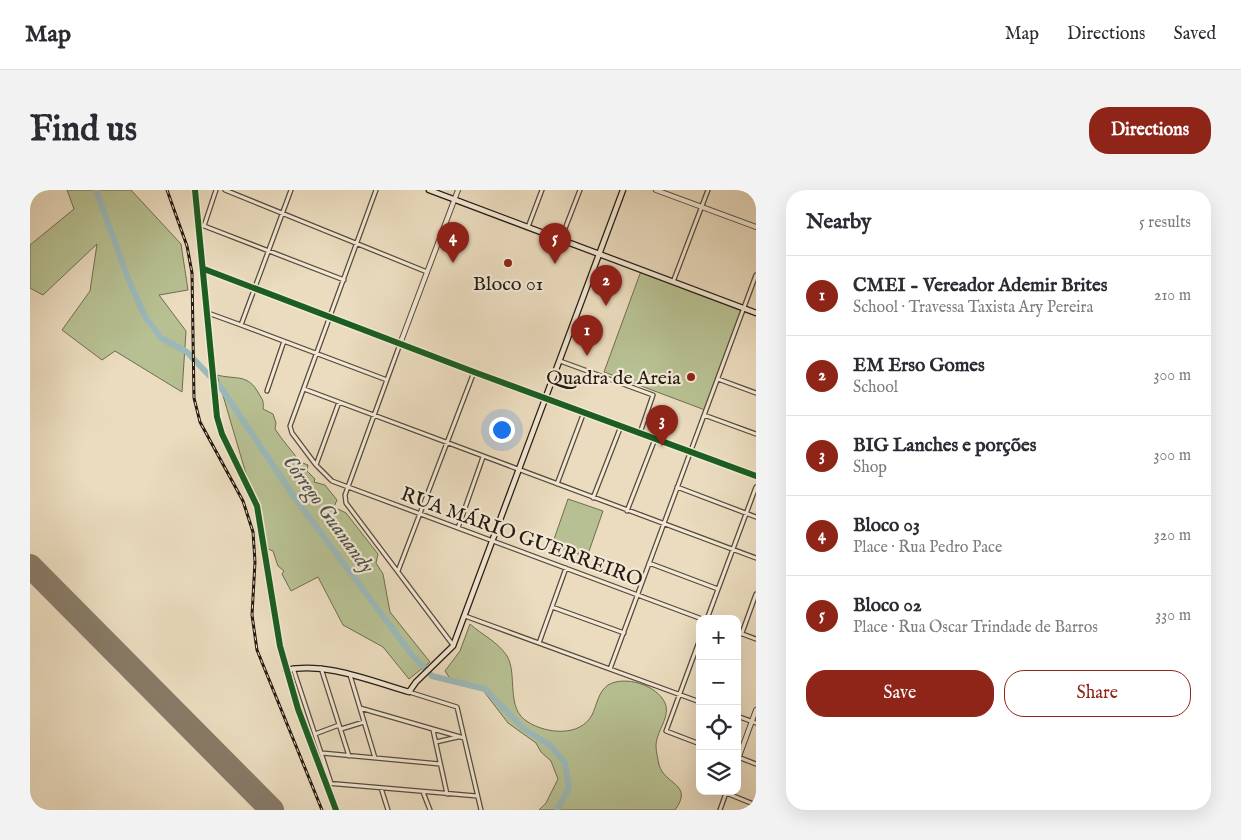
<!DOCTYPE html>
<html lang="en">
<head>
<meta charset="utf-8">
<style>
  body { margin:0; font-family:"IM FELL English",serif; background:#f2f2f3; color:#2b2b33 }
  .controls { position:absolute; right:15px; bottom:15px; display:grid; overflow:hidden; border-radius:10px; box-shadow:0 5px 20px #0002 }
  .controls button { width:45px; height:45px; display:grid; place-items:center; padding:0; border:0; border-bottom:1px solid #e1e1e2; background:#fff; color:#2b2b33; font:25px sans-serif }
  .you { position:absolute; left:471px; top:239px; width:18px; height:18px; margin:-12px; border:4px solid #fff; border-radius:50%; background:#1a73e8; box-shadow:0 0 0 8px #1a73e833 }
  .badge { display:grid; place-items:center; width:32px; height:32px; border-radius:50%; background:#8f2418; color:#fff; font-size:16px; font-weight:700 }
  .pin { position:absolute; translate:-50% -41px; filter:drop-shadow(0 1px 2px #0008) }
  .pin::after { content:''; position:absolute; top:26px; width:18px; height:15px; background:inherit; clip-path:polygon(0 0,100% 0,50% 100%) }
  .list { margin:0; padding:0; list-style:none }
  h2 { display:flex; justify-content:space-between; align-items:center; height:65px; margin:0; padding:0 20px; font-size:21px }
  h2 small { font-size:16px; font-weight:400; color:#7c7c81 }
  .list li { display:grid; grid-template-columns:32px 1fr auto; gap:15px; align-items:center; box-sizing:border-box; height:80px; padding:0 20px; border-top:1px solid #e1e1e2 }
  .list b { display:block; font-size:19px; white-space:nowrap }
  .list p { margin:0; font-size:16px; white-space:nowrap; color:#7c7c81 }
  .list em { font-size:16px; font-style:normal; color:#7c7c81 }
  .actions { display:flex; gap:10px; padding:15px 20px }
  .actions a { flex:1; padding:11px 0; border:1px solid #8f2418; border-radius:20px; text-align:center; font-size:18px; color:#8f2418 }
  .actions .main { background:#8f2418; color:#fff }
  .icon { flex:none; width:28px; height:28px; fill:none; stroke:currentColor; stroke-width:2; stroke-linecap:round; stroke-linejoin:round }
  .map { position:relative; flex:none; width:726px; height:620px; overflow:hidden; border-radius:20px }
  header { display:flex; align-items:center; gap:30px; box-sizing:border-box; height:70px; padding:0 25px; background:#fff; border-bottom:1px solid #e1e1e2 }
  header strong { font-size:24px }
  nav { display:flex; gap:28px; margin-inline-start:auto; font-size:18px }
  .intro { display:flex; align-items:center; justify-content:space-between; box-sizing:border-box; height:120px; padding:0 30px }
  h1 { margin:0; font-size:35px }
  .button { padding:12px 22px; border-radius:20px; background:#8f2418; color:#fff; font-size:18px; font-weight:700 }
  main { display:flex; gap:30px; padding:0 30px }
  aside { flex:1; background:#fff; border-radius:20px; box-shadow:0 5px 20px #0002 }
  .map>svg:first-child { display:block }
  .green { fill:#b7c092; stroke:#6e6d51 }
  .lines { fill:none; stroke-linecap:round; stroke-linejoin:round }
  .river { stroke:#9bb9ba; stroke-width:6 }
  .runway { stroke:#887b68; stroke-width:24 }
  .minor-casing { stroke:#564a3c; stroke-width:5.5 }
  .tertiary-casing { stroke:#564a3c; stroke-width:6 }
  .secondary-casing { stroke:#251a10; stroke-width:7 }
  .minor { stroke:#f2e8d5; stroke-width:3 }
  .tertiary { stroke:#f2e8d5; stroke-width:4 }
  .secondary { stroke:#f2e8d5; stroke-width:4.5 }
  .rail-casing { stroke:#251a10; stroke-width:3 }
  .rail { stroke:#f2e8d5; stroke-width:1; stroke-dasharray:4; stroke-linecap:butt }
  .cycleway-casing { stroke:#f2e8d5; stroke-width:9 }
  .cycleway { stroke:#1b5e20; stroke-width:6 }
  .poi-dot { fill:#8f2418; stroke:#f2e8d5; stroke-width:2 }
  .labels { text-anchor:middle; stroke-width:4.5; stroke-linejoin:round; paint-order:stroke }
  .poi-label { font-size:20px; fill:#251a10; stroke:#f2e8d5 }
  .street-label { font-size:20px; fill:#251a10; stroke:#f2e8d5 }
  .water-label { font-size:21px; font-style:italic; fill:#4e524c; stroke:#f2e8d5 }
</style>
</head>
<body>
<header>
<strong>Map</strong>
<nav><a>Map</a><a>Directions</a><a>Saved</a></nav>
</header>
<div class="intro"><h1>Find us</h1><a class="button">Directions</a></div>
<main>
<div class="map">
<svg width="726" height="620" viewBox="0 0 726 620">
  <rect width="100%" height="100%" fill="#ebdcbf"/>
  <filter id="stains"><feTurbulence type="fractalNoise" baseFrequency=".004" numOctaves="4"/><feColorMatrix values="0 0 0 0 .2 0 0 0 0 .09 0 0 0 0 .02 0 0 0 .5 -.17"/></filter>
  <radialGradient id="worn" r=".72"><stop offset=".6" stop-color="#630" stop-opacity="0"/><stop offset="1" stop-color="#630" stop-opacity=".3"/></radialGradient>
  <path class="green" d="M37 0H101L151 54 158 100 129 105 156 141 152 202 85 161 72 170 32 140 60 101 67 54 13 105 0 98V55L44 19Z
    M611 81 713 120 675 220 574 182Z
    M187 185C206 190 218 183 229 204 233 210 234 212 233 219L243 224 246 233 245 239C253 251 262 261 270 272L278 275 277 281 285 289 284 292 295 295 307 310 304 317 316 323 348 364 346 373 353 384 360 422 400 472 379 489 353 457 313 435 288 387 261 401 252 384 254 381 248 376 243 361 238 359Z
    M538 309 573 321 557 367 522 355Z
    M440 434C452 445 467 451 477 466 488 484 475 519 498 532 517 544 550 547 562 525 567 515 568 502 578 495 595 485 627 495 635 513 641 527 626 541 626 556 626 562 628 569 629 575 635 595 664 594 645 620H509L516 613 528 589 521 571 511 562 506 553 478 533 452 499 442 494 421 490 415 481 430 461Z"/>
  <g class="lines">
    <path class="river" d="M66 0 98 88 114 125 131 148 157 162 192 199 267 311 382 465 402 486 455 499 493 538 521 556 535 573 539 598 527 620"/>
    <path class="runway" d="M0 376 242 620"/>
    <g class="minor-casing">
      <path id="minor" d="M195 0 397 82
        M261 0 211 135 357 190
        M169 34 314 90
        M174 36 186 0
        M498 37 512 0
        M531 49 550 0
        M643 92 678 0
        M178 123 211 135
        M370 154 315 305 316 313 423 455
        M530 171 623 205 610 243
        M688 189 726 203
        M274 199 726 368
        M237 201 254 151
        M309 212 286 275 302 291 672 429
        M674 225 726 244
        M286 275 262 243 260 236 346 0
        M527 294 554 222
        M647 297 726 327
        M563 308 591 236
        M597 321 625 249
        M428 338 453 267
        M619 373 688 399
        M368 381 444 182
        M522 417 594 443
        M435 426 670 512
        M677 429 726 297
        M707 442 726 449
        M712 443 726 404
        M670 449 636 541 670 554
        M509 453 536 378
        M263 478 301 593
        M291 478 319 566
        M580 479 726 85
        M320 485 345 568
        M379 502 427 517 451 620
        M330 518 434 548
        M707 526 726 533
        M311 539 334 532
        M403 540 417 604
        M285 544 309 535
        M406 552 428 547
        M292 563 410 574
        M708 567 726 574
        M296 593 447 606
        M351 598 358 620
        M393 602 400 620
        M690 620 696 603 726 615"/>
    </g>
    <g class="tertiary-casing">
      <path id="tertiary" d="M626 0 726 37
        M174 79 444 182 726 286
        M370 154 428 0
        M707 572 726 520
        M696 603 697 601"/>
    </g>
    <g class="secondary-casing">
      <path id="secondary" d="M165 0 187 227 192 244 227 316 250 456 268 519 306 620
        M399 0 726 123
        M256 480C298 472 340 491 379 502L386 492 423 456 593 0"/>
    </g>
    <use href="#minor" class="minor"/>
    <use href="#tertiary" class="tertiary"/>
    <use href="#secondary" class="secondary"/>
    <g class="rail-casing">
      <path id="rail" d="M137 0 157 56 162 83 164 208 170 232 213 311 223 342 225 372 222 425 227 460 292 620"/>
    </g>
    <use href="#rail" class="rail"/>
    <g class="cycleway-casing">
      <path id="cycleway" d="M165 0 187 227 192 244 227 316 250 456 268 519 306 620
        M174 79 444 182 726 286"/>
    </g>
    <use href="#cycleway" class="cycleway"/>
  </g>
  <g class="poi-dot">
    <circle cx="478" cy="73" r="5"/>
    <circle cx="661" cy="187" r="5"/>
  </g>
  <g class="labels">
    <g class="poi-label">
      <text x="478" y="100">Bloco 01</text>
      <text x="651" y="194" text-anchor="end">Quadra de Areia</text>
    </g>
    <g class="street-label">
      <text transform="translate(492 346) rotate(20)" y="7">RUA MÁRIO GUERREIRO</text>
    </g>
    <g class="water-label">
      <text transform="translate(299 324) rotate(54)" y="7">Córrego Guanandy</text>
    </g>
  </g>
  <rect width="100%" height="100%" filter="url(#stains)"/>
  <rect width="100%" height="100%" fill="url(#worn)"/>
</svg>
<div class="controls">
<button>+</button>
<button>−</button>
<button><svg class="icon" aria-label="locate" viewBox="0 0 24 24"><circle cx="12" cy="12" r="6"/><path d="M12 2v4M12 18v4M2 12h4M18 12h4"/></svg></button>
<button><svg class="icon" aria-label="layers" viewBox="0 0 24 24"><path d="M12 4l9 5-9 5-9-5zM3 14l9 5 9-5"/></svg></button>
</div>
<div class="you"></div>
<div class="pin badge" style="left:557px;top:166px">1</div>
<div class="pin badge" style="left:576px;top:116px">2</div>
<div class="pin badge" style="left:632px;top:256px">3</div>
<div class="pin badge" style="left:423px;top:73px">4</div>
<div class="pin badge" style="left:525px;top:74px">5</div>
</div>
<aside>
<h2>Nearby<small>5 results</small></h2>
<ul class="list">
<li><span class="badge">1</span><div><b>CMEI - Vereador Ademir Brites</b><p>School · Travessa Taxista Ary Pereira</p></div><em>210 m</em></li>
<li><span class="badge">2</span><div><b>EM Erso Gomes</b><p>School</p></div><em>300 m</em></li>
<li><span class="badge">3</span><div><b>BIG Lanches e porções</b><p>Shop</p></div><em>300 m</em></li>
<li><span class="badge">4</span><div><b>Bloco 03</b><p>Place · Rua Pedro Pace</p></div><em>320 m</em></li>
<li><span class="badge">5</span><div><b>Bloco 02</b><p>Place · Rua Oscar Trindade de Barros</p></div><em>330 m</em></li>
</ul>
<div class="actions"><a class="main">Save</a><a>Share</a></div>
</aside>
</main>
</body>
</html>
